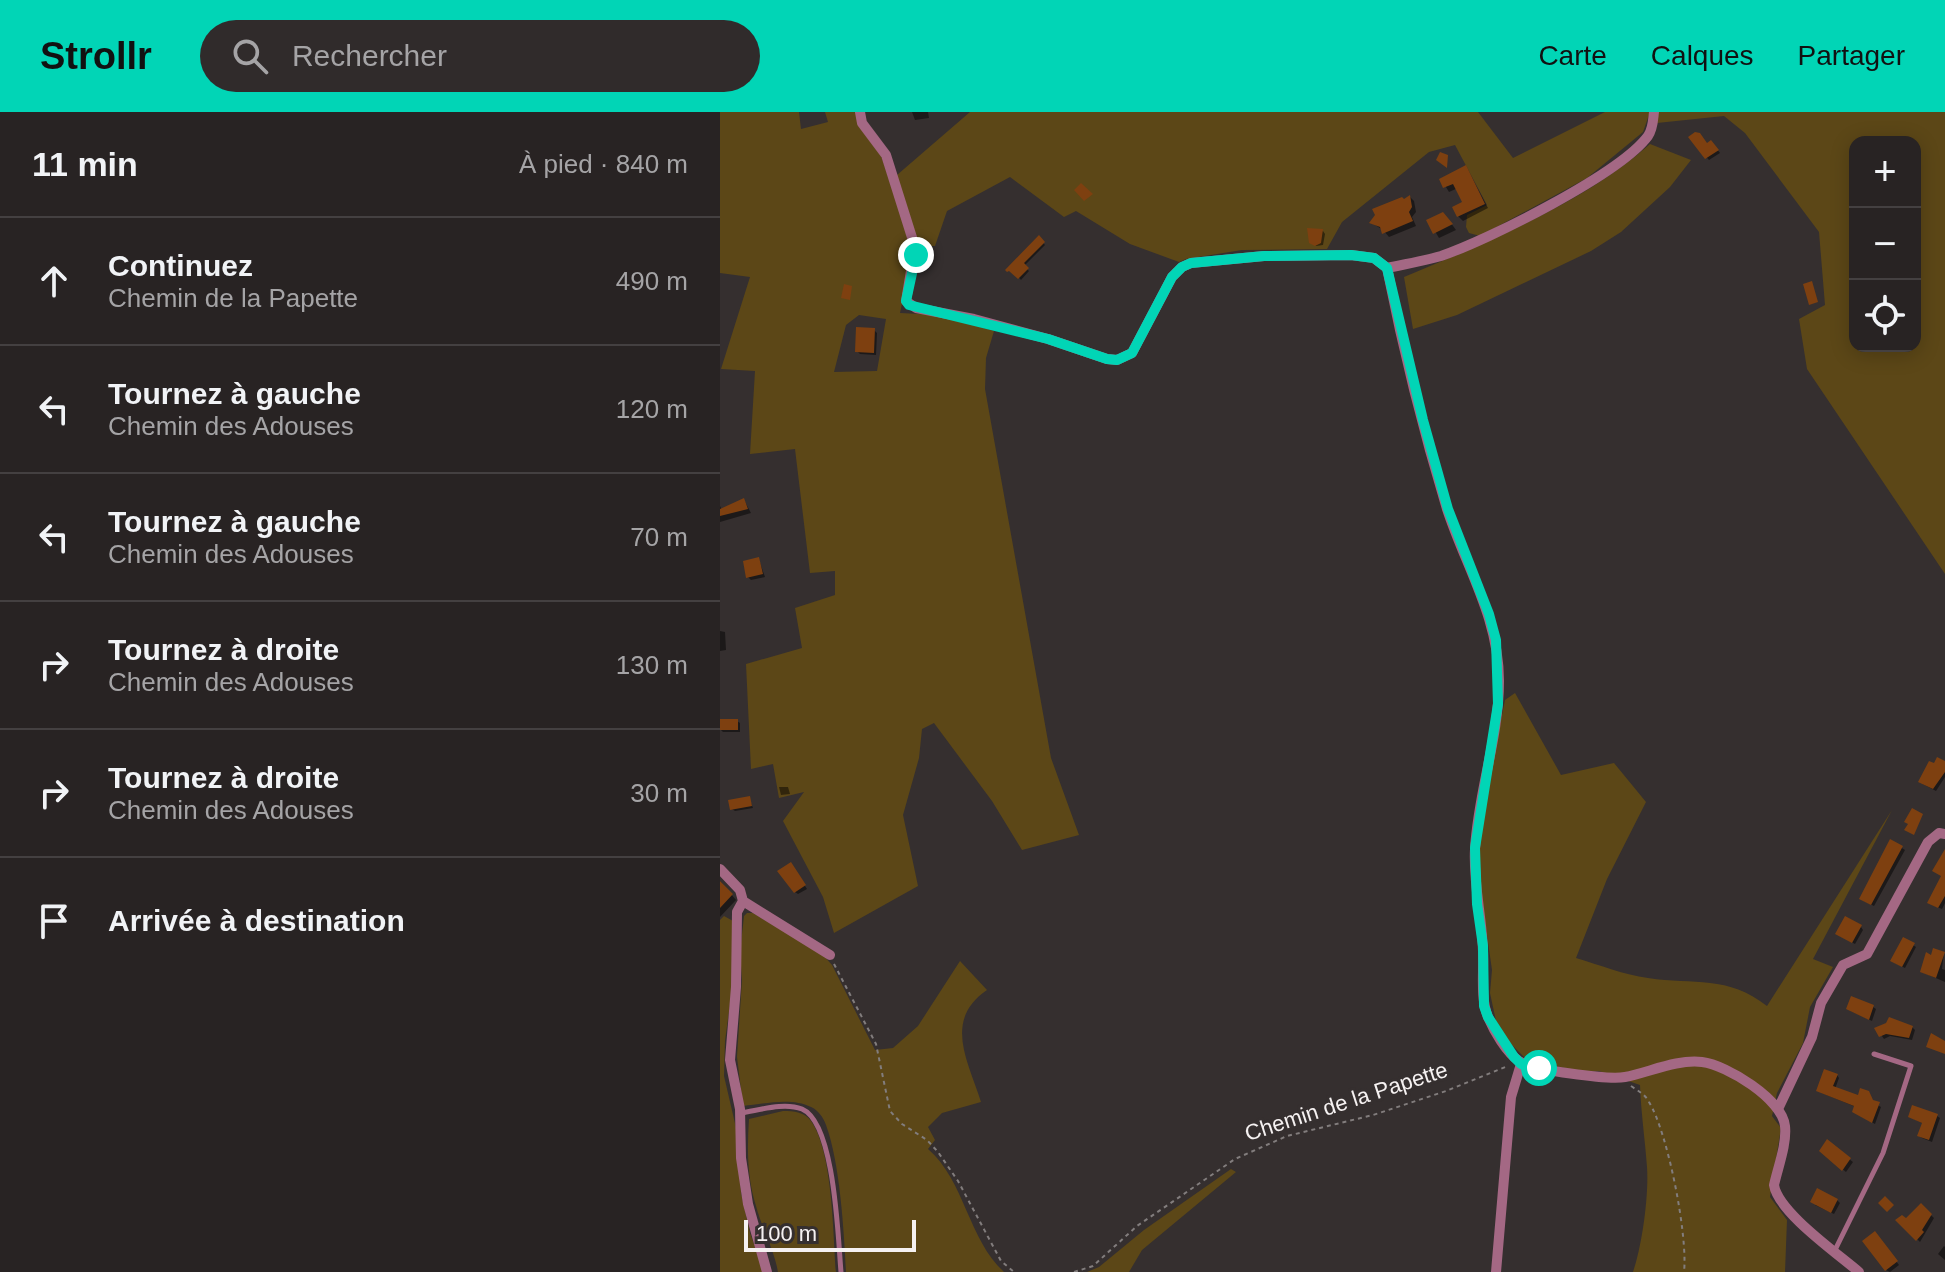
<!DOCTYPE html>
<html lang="fr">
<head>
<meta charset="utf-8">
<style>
  body { margin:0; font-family:Arial,sans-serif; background:#302b2b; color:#f1f3f6 }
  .controls { position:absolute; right:24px; top:24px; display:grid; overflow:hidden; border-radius:16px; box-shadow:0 4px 20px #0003 }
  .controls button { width:72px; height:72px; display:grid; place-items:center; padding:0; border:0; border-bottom:2px solid #444041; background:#282323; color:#f1f3f6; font:40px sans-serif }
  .scale { position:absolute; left:24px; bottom:20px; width:172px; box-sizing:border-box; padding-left:8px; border:4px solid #f5f1f1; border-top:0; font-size:22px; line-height:28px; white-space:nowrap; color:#f5f1f1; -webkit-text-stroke:6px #352f2f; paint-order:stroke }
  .stop { position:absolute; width:24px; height:24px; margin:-18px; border:6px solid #01d5b6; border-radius:50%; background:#fff }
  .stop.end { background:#01d5b6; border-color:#fff; box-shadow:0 2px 8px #0008 }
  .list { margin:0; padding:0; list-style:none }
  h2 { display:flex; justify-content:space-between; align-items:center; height:104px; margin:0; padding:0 32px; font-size:34px }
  h2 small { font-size:26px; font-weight:400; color:#a5a4a6 }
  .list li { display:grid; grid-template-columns:52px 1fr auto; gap:24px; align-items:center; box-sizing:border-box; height:128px; padding:0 32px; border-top:2px solid #444041 }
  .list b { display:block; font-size:30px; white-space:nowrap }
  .list p { margin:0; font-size:26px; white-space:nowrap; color:#a5a4a6 }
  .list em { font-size:26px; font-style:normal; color:#a5a4a6 }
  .icon { flex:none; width:44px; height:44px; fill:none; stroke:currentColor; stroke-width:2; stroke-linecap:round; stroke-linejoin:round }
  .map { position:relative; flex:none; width:1225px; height:1160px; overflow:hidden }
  header { display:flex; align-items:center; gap:48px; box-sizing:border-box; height:112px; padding:0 40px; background:#01d5b6; color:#111 }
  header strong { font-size:38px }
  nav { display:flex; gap:44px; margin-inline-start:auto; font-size:28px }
  .search { width:560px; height:72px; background:#302b2b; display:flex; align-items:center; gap:20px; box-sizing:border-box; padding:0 28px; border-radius:44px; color:#a5a4a6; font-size:30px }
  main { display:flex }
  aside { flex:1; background:#282323 }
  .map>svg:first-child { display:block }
  .green { fill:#5c4717; fill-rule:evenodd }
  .shadow { fill:#0007 }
  .building { fill:#7e4010 }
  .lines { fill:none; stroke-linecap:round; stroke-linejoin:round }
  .path { stroke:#827d7d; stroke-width:2; stroke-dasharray:4 4; stroke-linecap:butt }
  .service { stroke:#a46884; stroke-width:5 }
  .minor { stroke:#a46884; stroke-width:10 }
  .route { stroke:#01d5b6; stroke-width:10 }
  .labels { text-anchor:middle; stroke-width:6; stroke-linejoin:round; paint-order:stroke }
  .street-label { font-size:22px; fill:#f5f1f1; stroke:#352f2f }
</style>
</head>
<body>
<header>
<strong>Strollr</strong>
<div class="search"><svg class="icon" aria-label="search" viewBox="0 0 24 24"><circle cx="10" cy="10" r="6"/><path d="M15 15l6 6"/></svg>Rechercher</div>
<nav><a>Carte</a><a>Calques</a><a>Partager</a></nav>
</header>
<main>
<aside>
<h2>11 min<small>À pied · 840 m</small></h2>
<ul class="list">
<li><svg class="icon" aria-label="ahead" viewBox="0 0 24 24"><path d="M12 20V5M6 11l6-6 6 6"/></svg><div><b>Continuez</b><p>Chemin de la Papette</p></div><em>490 m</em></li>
<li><svg class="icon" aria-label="left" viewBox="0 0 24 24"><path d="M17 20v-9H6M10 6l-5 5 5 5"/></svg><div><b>Tournez à gauche</b><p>Chemin des Adouses</p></div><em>120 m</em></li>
<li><svg class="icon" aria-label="left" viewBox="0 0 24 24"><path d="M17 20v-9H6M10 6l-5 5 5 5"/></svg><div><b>Tournez à gauche</b><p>Chemin des Adouses</p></div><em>70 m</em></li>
<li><svg class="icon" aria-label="right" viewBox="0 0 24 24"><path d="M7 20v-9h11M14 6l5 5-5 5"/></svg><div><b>Tournez à droite</b><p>Chemin des Adouses</p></div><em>130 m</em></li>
<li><svg class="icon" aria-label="right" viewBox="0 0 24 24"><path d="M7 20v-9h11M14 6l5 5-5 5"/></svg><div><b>Tournez à droite</b><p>Chemin des Adouses</p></div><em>30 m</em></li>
<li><svg class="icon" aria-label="arrive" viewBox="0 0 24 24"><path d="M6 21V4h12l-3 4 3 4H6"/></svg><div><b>Arrivée à destination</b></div></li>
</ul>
</aside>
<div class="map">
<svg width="1225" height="1160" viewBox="0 0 1225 1160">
  <rect width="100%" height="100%" fill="#352f2f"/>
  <path class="green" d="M0 0H79L81 17 108 10 105 0H138L160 40 193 141 180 201 219 203 274 219 266 246 265 277 331 646 359 723 302 738 272 689 214 611 202 617 199 646 183 703 198 774 114 821 103 785 63 709 84 680 59 686 53 652 31 657 26 552 82 536 75 496 115 483V459L90 461 75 337 30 342 35 259 1 257 30 165 0 161ZM139 203 166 207 157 259 114 260 126 213Z
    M250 0H758L793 46 885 0H930L923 20 867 66 760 124 749 121 746 115 747 103 767 93 735 33 709 40 622 110 607 137 522 138 466 147 459 150 410 132 356 99 344 105 290 65 227 99 215 134H197L177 63Z
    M938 0H1225V462L1087 257 1079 207 1105 193 1099 120 1025 21 1004 4 937 11ZM1135 30H1195V234H1135Z
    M930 32 971 48 950 75 901 120 871 139 737 203 693 217 684 165C765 131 864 91 930 32Z
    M795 581 841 663 894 651 926 690 887 767 856 846C880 853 904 863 928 866 974 873 1008 863 1047 894L1172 698 1093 847 1113 855 1090 895 1083 931 1057 981 1052 1004 1061 1016 1050 1085 1067 1108 1065 1160H913C922 1134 929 1083 927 1055 925 1027 921 1001 920 973L879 959 862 960 806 947 789 930 776 909 770 881 772 858 758 760 761 708 785 588Z
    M27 801H33L103 843 112 853 155 938 173 936 198 914 240 849 267 878C223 908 248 949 261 990L222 1001 208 1015 215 1028 208 1037C245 1069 248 1127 284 1160H126C124 1119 120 1051 106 1013 103 1005 98 998 91 995 71 985 44 992 23 994L17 945 22 868 20 840 24 804Z
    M4 804 13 809 12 877 5 929 4 964 17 1020 21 1081 30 1121 44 1160H0V808Z
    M63 999C74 999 85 1000 91 1009 113 1040 113 1122 116 1160H58C54 1137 42 1117 36 1094 27 1065 27 1037 29 1007Z
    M511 1057 516 1060 422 1138 409 1160H367L379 1155 424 1118Z"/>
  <path class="shadow" d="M192 0H208L209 6 195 8Z
    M970 26 987 33H994L1000 41 989 48Z
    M746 55 768 96 743 109 738 104 745 91 738 76 729 80 721 67Z
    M690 85 694 89 696 100 692 105 696 114 669 125 663 118 652 111Z
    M728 107 736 118 719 126 709 109Z
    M603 119 605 122 603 133 596 134 589 127Z
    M319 126 325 133 304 154 309 159 301 168 294 160Z
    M154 218 157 221 156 243 140 242 137 239Z
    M24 388 31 401 0 410V394L2 398Z
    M39 448 45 465 31 468 28 465Z
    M0 519 5 520 6 538 0 539Z
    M17 609 20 611V620H3L0 617Z
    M1225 651V665L1216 679 1203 672Z
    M59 675H68L70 682 61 683Z
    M29 686 33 696 15 699 12 697Z
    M1171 729 1185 738 1154 794 1144 789Z
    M1225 752V791L1222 797 1212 793 1223 765Z
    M73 755 87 777 78 782 75 780Z
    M0 769 16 788 0 805Z
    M1141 815 1143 818 1135 832 1120 824Z
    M1193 833 1196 835 1185 856 1175 851Z
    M1224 841 1222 857 1225 858V870L1202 860 1212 846Z
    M1153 895 1156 897 1152 909 1131 899Z
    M1192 915 1195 918 1192 928 1170 924 1164 927 1157 917Z
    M1117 963 1119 966 1115 977 1139 986 1148 981 1154 991 1161 995 1155 1012 1137 1002 1136 995 1102 981Z
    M1217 1004 1220 1006 1212 1030 1202 1026 1199 1024 1204 1012 1190 1005Z
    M1107 1030 1133 1050 1126 1060 1101 1039Z
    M1117 1088 1120 1091 1114 1102 1095 1093Z
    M1201 1094 1214 1106 1200 1130 1178 1108 1186 1109Z
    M1158 1125 1179 1153 1170 1160 1166 1158Z
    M1224 1134 1225 1135V1148L1218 1142Z"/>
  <path class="building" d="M975 20 980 21 987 31 991 28 999 38 985 47 968 25Z
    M720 40 728 43 727 56 716 48Z
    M746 53 765 92 737 105 732 95 742 90 733 72 723 76 719 67Z
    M361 71 373 82 364 89 354 78Z
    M690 83 692 95 689 100 693 109 662 122 660 115 649 111 655 103 652 97 682 85 684 87Z
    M723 100 733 112 713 122 706 108Z
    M587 116 603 117 601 131 595 134 589 131Z
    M319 123 325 130 304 151 309 156 298 167 289 159 287 160 285 158Z
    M1092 169 1098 190 1089 193 1083 172Z
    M124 172 132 174 130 188 121 186Z
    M136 215 155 216 154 241 135 240Z
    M24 386 28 397 0 404V397Z
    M39 445 43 462 26 466 23 449Z
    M0 607H18V618H0Z
    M1217 645 1225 649V660L1213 677 1198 670 1209 649 1214 651Z
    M30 684 32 694 10 698 8 688Z
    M1192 696 1203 702 1194 723 1184 718 1188 712 1184 710Z
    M1170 727 1183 734 1151 793 1139 787Z
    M1225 737V784L1218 796 1207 791 1221 764 1212 759Z
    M71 750 86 773 74 781 57 759Z
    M0 769 13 782 0 796Z
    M1125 804 1142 813 1132 831 1115 822Z
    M1183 825 1195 831 1182 855 1170 849Z
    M1213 836 1225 840 1216 866 1200 860 1206 840 1211 843Z
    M1131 884 1154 893 1149 908 1126 897Z
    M1169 905 1193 914 1189 926 1166 922 1159 925 1154 916 1166 911Z
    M1211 921 1225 929V942L1206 935Z
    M1104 957 1118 962 1113 974 1138 983 1140 976 1149 979 1153 988 1160 990 1152 1011 1132 1000 1134 994 1096 979Z
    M1192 993 1218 1002 1209 1028 1197 1024 1202 1011 1188 1005Z
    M1107 1027 1131 1046 1122 1059 1099 1039Z
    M1097 1076 1118 1087 1111 1101 1090 1090Z
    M1165 1084 1174 1093 1167 1100 1158 1091Z
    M1201 1091 1212 1102 1202 1118 1204 1120 1196 1129 1175 1108 1182 1103 1186 1106Z
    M1155 1119 1178 1149 1165 1159 1142 1129Z"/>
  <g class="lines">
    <path class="path" d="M114 852 156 932 170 999 182 1012 207 1028 218 1040 238 1069 281 1149 294 1160
      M911 974C918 979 925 982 929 990 948 1021 968 1124 964 1160
      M354 1160 373 1154 417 1114 515 1047 567 1024 653 1003 726 979 788 954"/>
    <path class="service" d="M21 1001C40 998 64 990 82 997 115 1011 118 1127 121 1160
      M1115 1138 1163 1041 1191 954 1154 942"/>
    <path class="minor" d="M140 0 142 11 166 43 195 135 186 189 196 196 254 207 328 227 387 247 397 248 412 241 452 165 462 155 471 151 544 144 631 143 654 146 667 156C683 237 703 318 727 397 746 455 779 506 779 569 779 626 758 680 755 737 753 771 762 805 763 839 764 859 760 886 768 905 774 919 786 940 799 949 811 958 889 968 905 965 930 960 957 947 982 950 1007 953 1062 987 1065 1014 1067 1032 1058 1055 1054 1073 1058 1100 1117 1141 1139 1160
      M667 156C685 152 704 149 721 144 768 128 900 62 928 24 933 17 933 8 934 0
      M0 757 20 778 23 789 17 800 16 875 10 948 20 997 21 1046 28 1092 47 1160
      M23 789 110 843
      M1058 997 1092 925 1101 891 1123 853 1147 842 1208 730 1219 721 1225 722
      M776 1160 791 985 801 952"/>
  </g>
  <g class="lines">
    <path class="route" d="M196 143 186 189 189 193 328 227 387 247 397 248 412 241 452 165 462 155 471 151 544 144 631 143 654 146 667 156 703 308 728 397 769 502 776 528 778 592 755 736 757 792 763 834 764 894 768 905 794 945 801 952 819 956"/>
  </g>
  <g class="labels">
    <g class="street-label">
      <text transform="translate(626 989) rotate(-18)" y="8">Chemin de la Papette</text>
    </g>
  </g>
</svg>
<div class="controls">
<button>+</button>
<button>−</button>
<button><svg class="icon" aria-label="locate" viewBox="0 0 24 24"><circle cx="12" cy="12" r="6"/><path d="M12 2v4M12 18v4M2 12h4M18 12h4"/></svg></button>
</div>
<div class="scale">100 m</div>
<div class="stop" style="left:819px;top:956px"></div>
<div class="stop end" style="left:196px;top:143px"></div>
</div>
</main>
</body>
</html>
